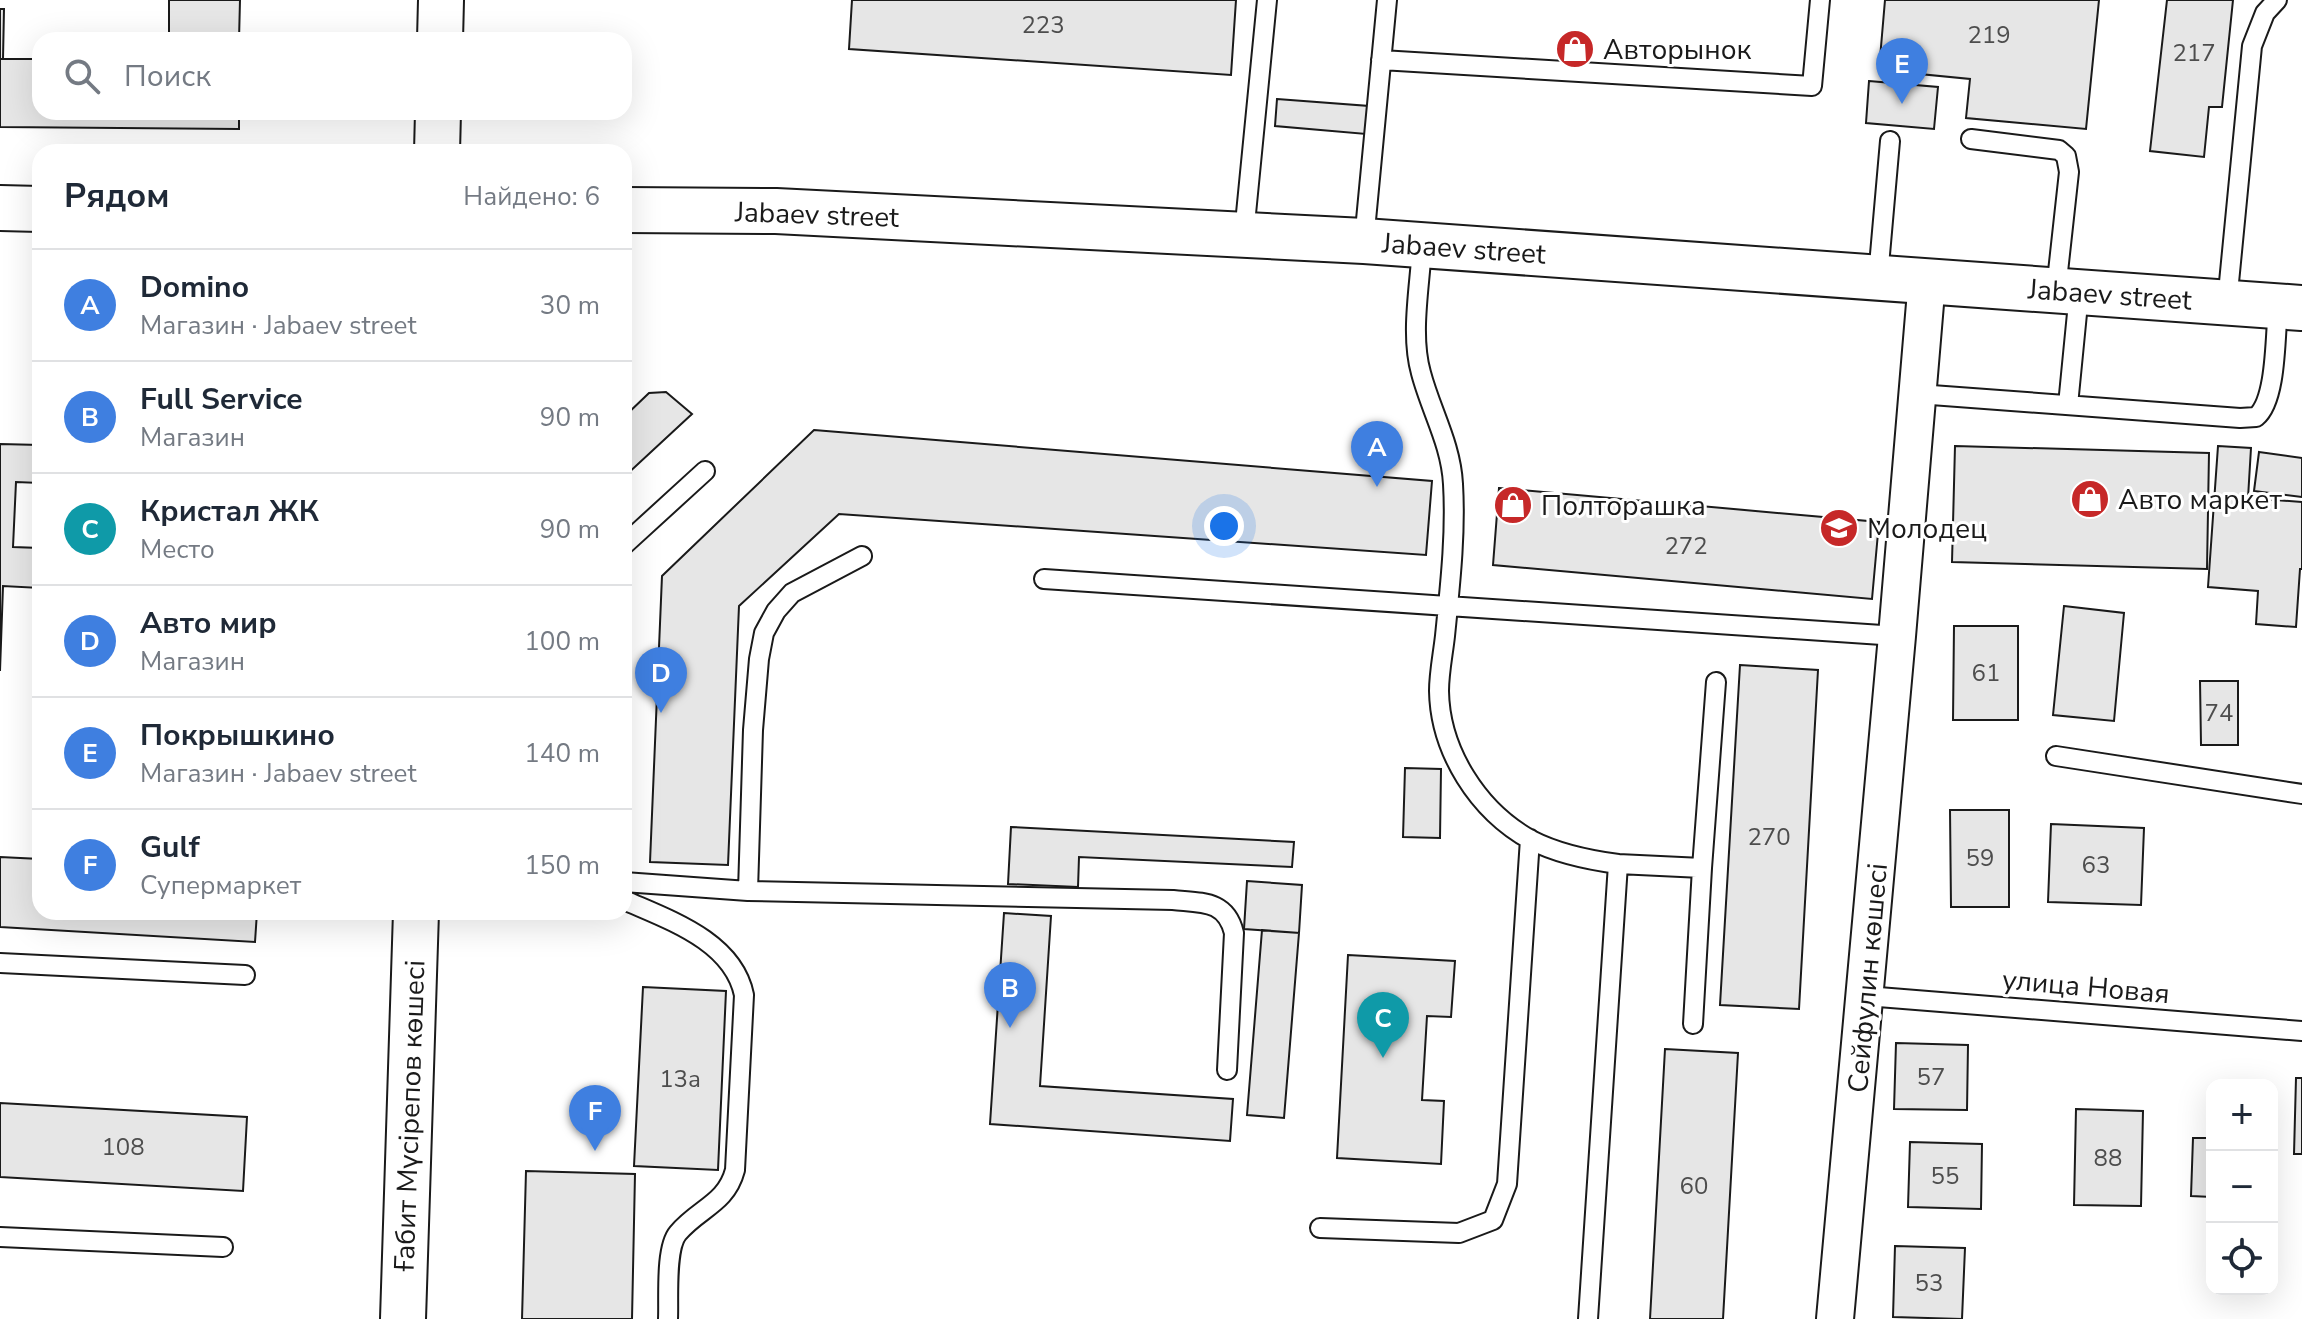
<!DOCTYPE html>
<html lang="ru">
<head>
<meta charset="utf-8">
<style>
  body { margin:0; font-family:"Nunito Sans",sans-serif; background:#f6f6f7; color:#1f2937 }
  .controls { position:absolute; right:24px; bottom:24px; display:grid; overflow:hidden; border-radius:16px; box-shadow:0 8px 32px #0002 }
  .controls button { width:72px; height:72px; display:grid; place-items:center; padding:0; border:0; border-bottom:2px solid #e0e1e3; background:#fff; color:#1f2937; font:40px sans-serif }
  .you { position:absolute; left:1224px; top:526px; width:28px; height:28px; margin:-20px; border:6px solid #fff; border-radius:50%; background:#1a73e8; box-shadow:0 0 0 12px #1a73e833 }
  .badge { display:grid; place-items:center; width:52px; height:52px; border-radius:50%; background:#1a73e8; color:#fff; font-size:26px; font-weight:700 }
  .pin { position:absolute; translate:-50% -66px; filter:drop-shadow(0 2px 4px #0008) }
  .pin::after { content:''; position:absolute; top:42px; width:28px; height:24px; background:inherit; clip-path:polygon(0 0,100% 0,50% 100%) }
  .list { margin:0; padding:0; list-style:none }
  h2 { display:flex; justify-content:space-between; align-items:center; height:104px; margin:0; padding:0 32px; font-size:34px }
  h2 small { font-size:26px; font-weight:400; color:#747a83 }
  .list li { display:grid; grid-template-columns:52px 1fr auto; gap:24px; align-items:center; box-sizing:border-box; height:112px; padding:0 32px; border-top:2px solid #e0e1e3 }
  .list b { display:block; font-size:30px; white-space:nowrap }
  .list p { margin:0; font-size:26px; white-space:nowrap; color:#747a83 }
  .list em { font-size:26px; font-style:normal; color:#747a83 }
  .icon { flex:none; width:44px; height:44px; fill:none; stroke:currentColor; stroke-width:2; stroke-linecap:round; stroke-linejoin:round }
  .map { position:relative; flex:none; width:2302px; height:1319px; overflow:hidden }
  .search { position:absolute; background:#fff; box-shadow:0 8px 32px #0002; left:32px; top:32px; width:600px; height:88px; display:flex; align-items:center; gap:20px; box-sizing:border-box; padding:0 28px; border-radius:24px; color:#747a83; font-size:30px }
  .panel { position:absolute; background:#fff; box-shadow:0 8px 32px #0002; left:32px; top:144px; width:600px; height:776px; border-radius:24px }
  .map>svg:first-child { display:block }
  .building { fill:#e6e6e6; stroke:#1a1a1a; stroke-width:2 }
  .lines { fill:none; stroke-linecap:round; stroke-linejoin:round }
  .service-casing { stroke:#1a1a1a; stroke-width:22 }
  .minor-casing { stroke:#1a1a1a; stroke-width:40 }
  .secondary-casing { stroke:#1a1a1a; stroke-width:48 }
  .primary-casing { stroke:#1a1a1a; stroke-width:48 }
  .service { stroke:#fff; stroke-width:18 }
  .minor { stroke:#fff; stroke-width:36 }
  .secondary { stroke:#fff; stroke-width:44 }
  .primary { stroke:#fff; stroke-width:44 }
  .labels { text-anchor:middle; stroke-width:6; stroke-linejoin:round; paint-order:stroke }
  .number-label { font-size:24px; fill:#4d4d4d }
  .poi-label { font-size:28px; fill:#1a1a1a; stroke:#fff; text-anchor:start }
  .street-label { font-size:28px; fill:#1a1a1a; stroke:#fff }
</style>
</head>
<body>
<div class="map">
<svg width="2302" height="1319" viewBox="0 0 2302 1319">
  <rect width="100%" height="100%" fill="#fff"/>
  <path class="building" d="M169 0H240L239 40H169Z
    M852 0H1236L1231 75 849 49Z
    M1885 0H2099L2086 129 1966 118 1970 79 1879 70Z
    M2167 0H2233L2222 107H2209L2204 157 2150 151Z
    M0 9H4L3 59H0Z
    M0 59H40V112H239V129L0 127Z
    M1869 81 1938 87 1934 129 1866 123Z
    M1277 99 1369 106 1366 134 1275 126Z
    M666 392 692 414 624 477V417L649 393Z
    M814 430 1432 481 1426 555 839 514 739 606 728 865 650 862 662 576Z
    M0 444 40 445V483L16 482 13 547 40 548V588L3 586 0 671Z
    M1955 446 2209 453 2207 569 1952 562Z
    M2218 446 2251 448 2248 498 2302 502V569H2300L2296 627 2256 624 2258 591 2208 587Z
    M2259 452 2302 458V497L2254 491Z
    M1499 488 1879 522 1872 599 1493 565Z
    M2064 606 2124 613 2114 721 2053 715Z
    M1954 626H2018V720H1953Z
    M1740 665 1818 670 1799 1009 1720 1005Z
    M2200 681H2238V745H2201Z
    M1405 768 1441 769 1440 838 1403 837Z
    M1950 810H2009V907H1951Z
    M2051 824 2144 828 2141 905 2048 902Z
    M1011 827 1294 842 1292 867 1079 857 1078 887 1008 884Z
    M0 857 40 859V912H257L255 942 0 927Z
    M1247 881 1302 885 1299 933 1244 929Z
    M1004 913 1051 916 1040 1086 1233 1099 1230 1141 990 1124Z
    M1262 930 1299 933 1284 1118 1247 1115Z
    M1348 955 1455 961 1451 1017 1427 1016 1422 1100 1444 1101 1441 1164 1337 1158Z
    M643 987 726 991 718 1170 634 1166Z
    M1896 1043 1968 1045 1967 1110 1894 1109Z
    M1665 1049 1738 1053 1723 1319H1650Z
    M2296 1078H2302V1154H2294Z
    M0 1103 247 1117 243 1191 0 1177Z
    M2076 1109 2143 1111 2141 1206 2074 1205Z
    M2193 1138H2212V1197L2191 1196Z
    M1910 1142 1982 1144 1981 1209 1908 1207Z
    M526 1171 635 1174 632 1319H522Z
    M1895 1246 1965 1248 1962 1319 1893 1317Z"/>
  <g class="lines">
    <g class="service-casing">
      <path id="service" d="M1381 60 1812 86 1820 0
        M1971 139 2059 150 2066 156 2069 172 2056 290
        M1244 234 1267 0
        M1364 241 1387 0
        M1422 246C1420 286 1410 334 1421 373 1431 411 1451 444 1453 484 1456 534 1450 586 1445 636 1443 654 1439 673 1439 691 1440 751 1478 811 1531 840 1558 854 1588 860 1618 864L1588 1319
        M1878 277 1890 141
        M2227 303 2252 46 2265 13 2277 0
        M1918 394 2240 418 2256 417C2277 400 2275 334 2278 307
        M2068 405 2079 293
        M624 545 705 471
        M1044 579 1897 636
        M2056 756 2302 794
        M1618 864 1702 868 1693 1024
        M1702 868 1716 682
        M624 882 748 891 1173 900C1202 903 1226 900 1234 933L1227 1070
        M748 891 753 730 759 659 764 633 776 611 792 593 862 556
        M624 900C669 920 733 941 744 995L735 1170C726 1204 699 1208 678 1233 665 1248 669 1299 668 1319
        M0 963 245 975
        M1866 996 2302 1031
        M1320 1228 1459 1233 1493 1220 1507 1184 1530 839
        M0 1237 223 1247"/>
    </g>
    <g class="minor-casing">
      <path id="minor" d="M1835 1319 1897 636 1927 280"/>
    </g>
    <g class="secondary-casing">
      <path id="secondary" d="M440 40 441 0
        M437 152 438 112
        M403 1319 416 912"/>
    </g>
    <g class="primary-casing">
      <path id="primary" d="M0 208 40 209
        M624 210 776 211 1364 241 2302 308"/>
    </g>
    <use href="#service" class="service"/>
    <use href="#minor" class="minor"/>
    <use href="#secondary" class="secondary"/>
    <use href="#primary" class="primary"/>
  </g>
  <defs>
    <g id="shop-disc" transform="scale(2)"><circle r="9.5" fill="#c62828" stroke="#fff"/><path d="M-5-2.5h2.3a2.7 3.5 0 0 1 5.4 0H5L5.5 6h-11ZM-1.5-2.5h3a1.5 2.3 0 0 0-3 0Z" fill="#fff"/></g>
    <g id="school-disc" transform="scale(2)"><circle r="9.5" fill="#c62828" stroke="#fff"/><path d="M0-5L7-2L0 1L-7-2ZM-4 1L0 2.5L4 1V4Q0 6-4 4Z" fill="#fff"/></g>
  </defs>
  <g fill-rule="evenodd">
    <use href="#shop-disc" x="1575" y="49"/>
    <use href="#shop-disc" x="2090" y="499"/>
    <use href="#shop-disc" x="1513" y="505"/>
    <use href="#school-disc" x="1839" y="528"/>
  </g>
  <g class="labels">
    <g class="number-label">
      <text x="1043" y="33">223</text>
      <text x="1989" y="43">219</text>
      <text x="2194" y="61">217</text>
      <text x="1686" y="554">272</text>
      <text x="1986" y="681">61</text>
      <text x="2219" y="721">74</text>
      <text x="1769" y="845">270</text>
      <text x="1980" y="866">59</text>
      <text x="2096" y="873">63</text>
      <text x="1931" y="1085">57</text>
      <text x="680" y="1087">13а</text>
      <text x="123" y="1155">108</text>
      <text x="2108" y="1166">88</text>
      <text x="1945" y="1184">55</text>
      <text x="1694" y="1194">60</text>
      <text x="1929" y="1291">53</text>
    </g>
    <g class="poi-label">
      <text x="1603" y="59">Авторынок</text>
      <text x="2118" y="509">Авто маркет</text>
      <text x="1541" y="515">Полторашка</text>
      <text x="1867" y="538">Молодец</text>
    </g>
    <g class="street-label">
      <text transform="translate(817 214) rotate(2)" y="10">Jabaev street</text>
      <text transform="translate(1464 248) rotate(4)" y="10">Jabaev street</text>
      <text transform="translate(2110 294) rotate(4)" y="10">Jabaev street</text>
      <text transform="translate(1867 978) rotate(-85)" y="10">Сейфулин көшесі</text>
      <text transform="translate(2086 986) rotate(5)" y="10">улица Новая</text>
      <text transform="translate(409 1116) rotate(-88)" y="10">Ғабит Мүсірепов көшесі</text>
    </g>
  </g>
</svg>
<div class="controls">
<button>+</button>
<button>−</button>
<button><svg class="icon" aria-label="locate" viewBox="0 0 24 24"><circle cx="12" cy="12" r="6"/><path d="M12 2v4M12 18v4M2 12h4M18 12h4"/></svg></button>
</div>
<div class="you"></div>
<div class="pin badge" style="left:1377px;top:487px;background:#3f7fe0">A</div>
<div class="pin badge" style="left:1010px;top:1028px;background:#3f7fe0">B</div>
<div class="pin badge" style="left:1383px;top:1058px;background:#0f9aa8">C</div>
<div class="pin badge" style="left:661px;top:713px;background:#3f7fe0">D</div>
<div class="pin badge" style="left:1902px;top:104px;background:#3f7fe0">E</div>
<div class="pin badge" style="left:595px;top:1151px;background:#3f7fe0">F</div>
<div class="search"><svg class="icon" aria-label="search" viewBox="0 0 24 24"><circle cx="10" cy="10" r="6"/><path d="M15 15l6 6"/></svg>Поиск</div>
<section class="panel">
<h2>Рядом<small>Найдено: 6</small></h2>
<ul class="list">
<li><span class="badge" style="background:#3f7fe0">A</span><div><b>Domino</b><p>Магазин · Jabaev street</p></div><em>30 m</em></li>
<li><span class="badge" style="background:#3f7fe0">B</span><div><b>Full Service</b><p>Магазин</p></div><em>90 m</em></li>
<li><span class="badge" style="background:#0f9aa8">C</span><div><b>Кристал ЖК</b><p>Место</p></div><em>90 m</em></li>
<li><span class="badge" style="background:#3f7fe0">D</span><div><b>Авто мир</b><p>Магазин</p></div><em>100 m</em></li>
<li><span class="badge" style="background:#3f7fe0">E</span><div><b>Покрышкино</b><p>Магазин · Jabaev street</p></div><em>140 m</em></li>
<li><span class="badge" style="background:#3f7fe0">F</span><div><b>Gulf</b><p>Супермаркет</p></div><em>150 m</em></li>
</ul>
</section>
</div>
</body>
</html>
